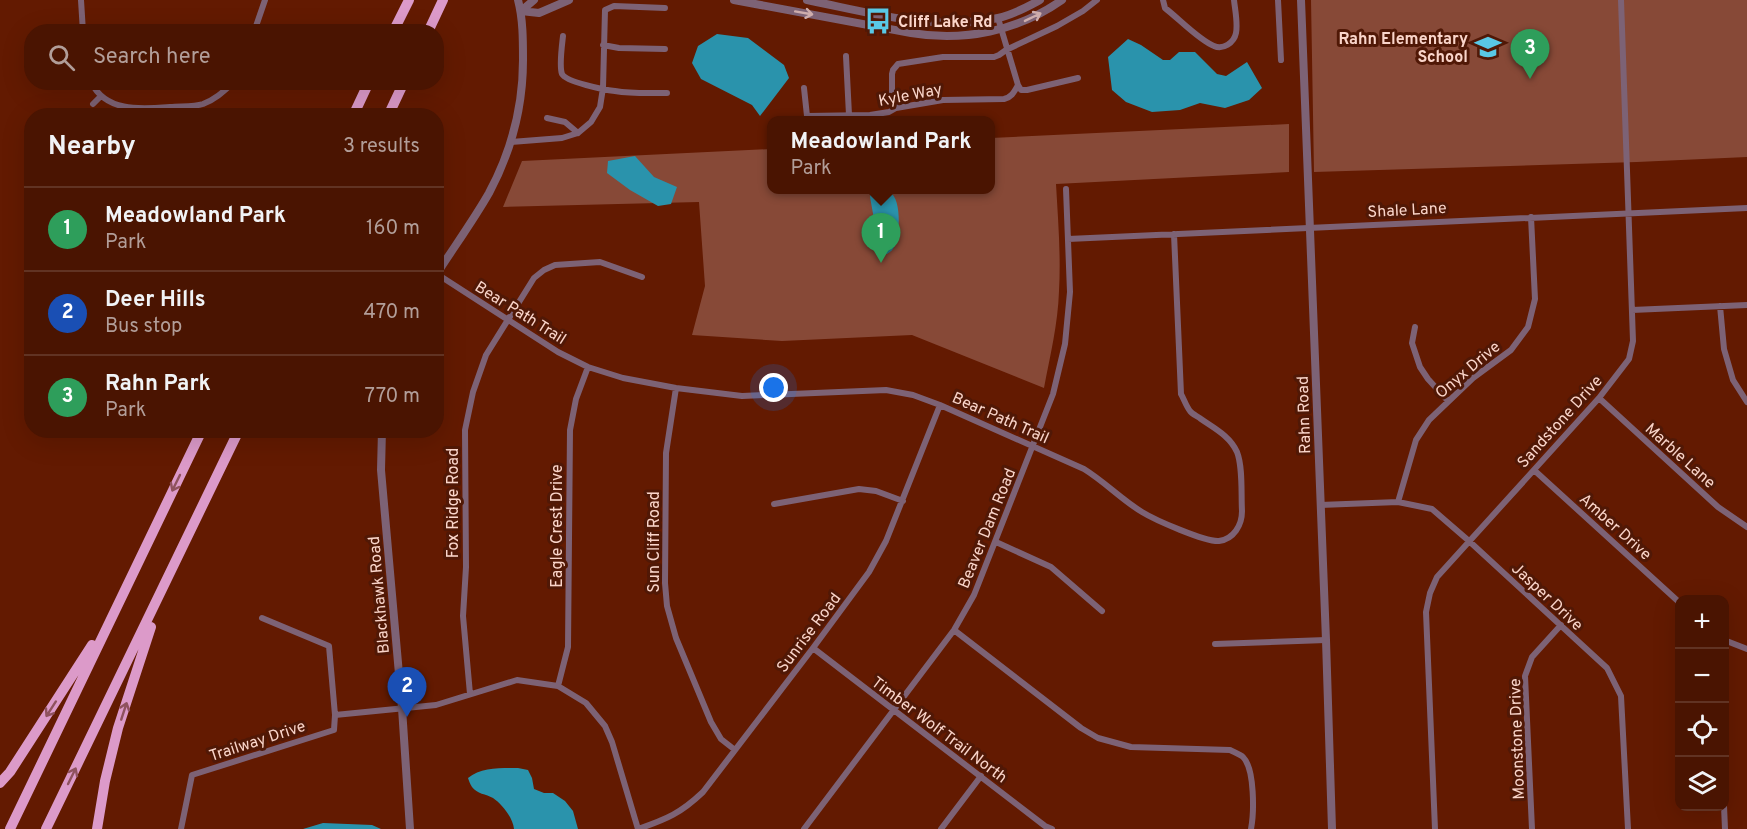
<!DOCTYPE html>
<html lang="en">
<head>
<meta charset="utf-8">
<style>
  body { margin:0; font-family:Overpass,sans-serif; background:#542110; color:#f1f3f6 }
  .controls { position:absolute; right:18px; bottom:18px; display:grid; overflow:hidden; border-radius:12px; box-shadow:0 6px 24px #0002 }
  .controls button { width:54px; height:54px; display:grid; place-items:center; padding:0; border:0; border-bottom:2px solid #613323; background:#4a1401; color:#f1f3f6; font:30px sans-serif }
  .you { position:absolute; left:774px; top:388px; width:21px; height:21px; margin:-15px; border:4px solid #fff; border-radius:50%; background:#1a73e8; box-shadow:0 0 0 9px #1a73e833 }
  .badge { display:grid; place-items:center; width:39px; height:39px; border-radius:50%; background:#bca0f2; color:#fff; font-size:20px; font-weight:700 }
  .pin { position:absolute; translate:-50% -50px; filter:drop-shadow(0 2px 3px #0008) }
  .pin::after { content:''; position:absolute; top:32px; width:21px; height:18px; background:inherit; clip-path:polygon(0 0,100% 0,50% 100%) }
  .popup { position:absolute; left:767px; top:116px; width:228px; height:78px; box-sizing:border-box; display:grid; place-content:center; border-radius:12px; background:#4a1401; filter:drop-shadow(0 2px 4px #0005); font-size:20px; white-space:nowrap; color:#b29e99 }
  .popup b { font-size:22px; color:#f1f3f6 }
  .popup::after { content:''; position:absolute; left:50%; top:100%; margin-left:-12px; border:12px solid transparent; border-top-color:#4a1401 }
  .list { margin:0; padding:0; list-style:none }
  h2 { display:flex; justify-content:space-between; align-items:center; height:78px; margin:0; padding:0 24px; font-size:26px }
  h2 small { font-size:20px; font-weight:400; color:#b29e99 }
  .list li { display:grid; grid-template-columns:39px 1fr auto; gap:18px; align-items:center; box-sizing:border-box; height:84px; padding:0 24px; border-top:2px solid #613323 }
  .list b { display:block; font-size:22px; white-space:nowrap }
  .list p { margin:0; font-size:20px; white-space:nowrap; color:#b29e99 }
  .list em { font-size:20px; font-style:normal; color:#b29e99 }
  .icon { flex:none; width:33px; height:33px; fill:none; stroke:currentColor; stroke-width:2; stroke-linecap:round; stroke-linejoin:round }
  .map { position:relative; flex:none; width:1747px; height:829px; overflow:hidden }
  .search { position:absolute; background:#4a1401; box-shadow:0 6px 24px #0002; left:24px; top:24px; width:420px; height:66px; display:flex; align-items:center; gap:15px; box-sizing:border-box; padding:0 21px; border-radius:24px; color:#b29e99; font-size:22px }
  .panel { position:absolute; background:#4a1401; box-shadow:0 6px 24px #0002; left:24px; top:108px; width:420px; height:330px; border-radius:24px }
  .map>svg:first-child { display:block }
  .green { fill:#874937 }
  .water { fill:#2a93ac }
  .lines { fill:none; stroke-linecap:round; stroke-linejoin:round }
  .minor { stroke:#7d6275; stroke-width:6 }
  .tertiary { stroke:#7d6275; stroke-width:8 }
  .motorway { stroke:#dc9ac9; stroke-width:10 }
  .oneway { stroke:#ceadac }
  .oneway2 { stroke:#8f525e }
  .labels { text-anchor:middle; stroke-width:6; stroke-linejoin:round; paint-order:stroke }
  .poi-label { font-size:16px; font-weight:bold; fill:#fad5ca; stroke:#501806; text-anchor:start }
  .street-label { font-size:16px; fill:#fad5ca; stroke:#501806 }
</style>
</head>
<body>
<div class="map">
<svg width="1747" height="829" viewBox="0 0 1747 829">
  <rect width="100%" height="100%" fill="#631a01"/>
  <path class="green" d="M1311 0H1747V157L1637 162 1314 172Z
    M1289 124V172L1056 184C1058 220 1061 255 1059 291 1058 324 1050 356 1044 388L912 335 782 341 692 335 705 286 699 202 503 207 522 161 771 149 772 190H990L991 138Z"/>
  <path class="water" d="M717 34 748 38 784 65 789 78 760 116 752 105 701 79 692 63 698 46Z
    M1128 39 1141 45 1163 60H1170L1179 52H1195L1217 74 1226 76 1247 62 1262 88 1249 100 1225 108 1200 103 1180 110 1152 112 1126 102 1112 90 1108 57Z
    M635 156 654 177 677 187 671 204 658 206 630 190 607 173 608 161Z
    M871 190C878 189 885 188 890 192 902 200 900 235 894 247 892 251 891 251 887 254L880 252 870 197Z
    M518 768 528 770 532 778 534 789 544 793H553L565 801 573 811 578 829H514C513 818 502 804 493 798 486 794 477 794 472 787 470 784 469 781 468 778 481 767 501 768 518 768Z
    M323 823 372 825 381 829H303Z"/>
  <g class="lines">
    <path class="minor" d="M81 0 83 32
      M1163 0 1165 8C1178 18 1200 41 1214 46 1223 50 1234 43 1236 33 1238 23 1235 10 1234 0
      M1278 0 1281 60
      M254 32 265 0
      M563 36C562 45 559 66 562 74 566 82 605 90 615 91 632 94 650 93 667 93
      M603 45 619 48 665 49
      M846 56 849 115
      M91 82C106 113 142 109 170 107 181 106 194 107 203 104 216 99 224 91 234 82
      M1018 85 1021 90H1027L1078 78
      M804 88 807 116 870 115 889 112 896 108 943 100 1004 99C1012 97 1014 92 1018 85L998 18
      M93 104 101 96
      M896 108 892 93V74L893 70 898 64 943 57H994L999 55 1006 50 1057 26 1083 11 1097 0
      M547 118 565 122 578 133
      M511 142 562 138 578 133 591 122 600 107 603 88 605 10 614 6 665 8
      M1068 239 1747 208
      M437 274 558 352 588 367 623 378 676 388 742 396 886 390 913 395 940 405 1084 469C1105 482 1122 500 1142 512 1155 520 1205 542 1219 541 1234 539 1242 525 1242 511 1241 494 1243 467 1237 452 1230 436 1214 428 1201 419 1197 416 1192 414 1190 411 1186 406 1184 399 1181 394L1174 234
      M1720 306 1724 349 1733 380 1747 402
      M1632 310 1747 305
      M1415 327 1412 343 1420 367 1428 379 1448 401
      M676 388 666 453 665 583 667 606 676 638 711 722 721 739 735 750
      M1599 398 1718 507 1747 527
      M1534 470 1680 603
      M1398 502 1416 440 1429 420 1473 378 1511 350 1528 327 1535 299 1531 217
      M774 504 859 489 876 491 903 501
      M1320 505 1398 502 1432 509 1469 541 1607 668 1621 696 1628 829
      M996 542 1051 567 1102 611
      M262 618 329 646 335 715 436 705 517 680 558 686 586 703 605 726 612 742 638 829
      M954 630 1081 728 1098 738 1131 747 1230 750C1234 752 1240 754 1243 757 1255 769 1254 813 1251 829
      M1724 640 1747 649
      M1215 644 1326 640
      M813 648 1045 826 1052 829
      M558 686 568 647 570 430 576 399 588 367
      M470 694 463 616 466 567 465 430 473 392 486 355 534 278 544 270 555 265 600 262 642 277
      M1724 806 1725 829
      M181 829 192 775 334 730 335 715
      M638 829C667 819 681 813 703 792L813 648 869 572 886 541 940 405
      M804 829 954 630 974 595 1053 394 1065 344 1070 292 1066 189
      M941 829 981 776
      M1435 829 1426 612 1430 593 1437 577 1599 398 1629 359 1633 341 1621 0
      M1532 829 1525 676 1532 657 1561 625"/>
    <path class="tertiary" d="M734 0 911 33C964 42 1018 31 1062 0
      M807 0C868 12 935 32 998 18 1013 15 1027 7 1040 0
      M1301 0 1326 640 1332 829
      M521 11 539 13 569 0
      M521 11 534 0
      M436 275C454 247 473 221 489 193 511 152 523 106 523 60 523 40 523 19 518 0
      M382 430 381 470 402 708 410 829"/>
    <path class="motorway" d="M393 32 409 0
      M428 32 443 0
      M353 116 369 82
      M388 116 404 82
      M0 783 10 772 92 645
      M10 829 202 430
      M46 829 239 430
      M97 829 105 781 118 728 151 627"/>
  </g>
  <defs><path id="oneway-shaft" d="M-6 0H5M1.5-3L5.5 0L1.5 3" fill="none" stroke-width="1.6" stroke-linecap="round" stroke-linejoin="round" transform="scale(1.5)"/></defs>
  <g class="oneway">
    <use href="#oneway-shaft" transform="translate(804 13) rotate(10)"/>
    <use href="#oneway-shaft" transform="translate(1033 17) rotate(-26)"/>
  </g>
  <g class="oneway2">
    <use href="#oneway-shaft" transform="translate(176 483) rotate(116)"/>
    <use href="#oneway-shaft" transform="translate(51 709) rotate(123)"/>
    <use href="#oneway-shaft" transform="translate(124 711) rotate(-72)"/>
    <use href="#oneway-shaft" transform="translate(72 776) rotate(-64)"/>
  </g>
  <defs>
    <g id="bus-bare" transform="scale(2.07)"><path d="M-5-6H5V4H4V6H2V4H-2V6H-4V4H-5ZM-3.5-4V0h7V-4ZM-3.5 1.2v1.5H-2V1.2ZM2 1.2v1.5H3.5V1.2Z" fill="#59c8e5" stroke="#501806" stroke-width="2.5" paint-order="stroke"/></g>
    <g id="school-bare" transform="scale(2.07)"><path d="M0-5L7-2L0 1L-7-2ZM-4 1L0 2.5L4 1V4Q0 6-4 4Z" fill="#59c8e5" stroke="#501806" stroke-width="2.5" paint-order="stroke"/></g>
  </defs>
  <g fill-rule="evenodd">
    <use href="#bus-bare" x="878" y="21"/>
    <use href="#school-bare" x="1488" y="47"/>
  </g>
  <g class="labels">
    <g class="poi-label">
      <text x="898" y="27">Cliff Lake Rd</text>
      <text x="1468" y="44" text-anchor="end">Rahn Elementary<tspan x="1468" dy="18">School</tspan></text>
    </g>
    <g class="street-label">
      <text transform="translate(910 94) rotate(-11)" y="6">Kyle Way</text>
      <text transform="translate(1407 209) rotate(-3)" y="6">Shale Lane</text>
      <text transform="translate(521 312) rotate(32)" y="6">Bear Path Trail</text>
      <text transform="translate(1467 369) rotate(-40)" y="6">Onyx Drive</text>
      <text transform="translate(1303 415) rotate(-92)" y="6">Rahn Road</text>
      <text transform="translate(1001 417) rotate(24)" y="6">Bear Path Trail</text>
      <text transform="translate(1559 421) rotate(-48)" y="6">Sandstone Drive</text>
      <text transform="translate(1681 455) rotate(42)" y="6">Marble Lane</text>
      <text transform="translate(452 503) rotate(-90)" y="6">Fox Ridge Road</text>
      <text transform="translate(556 526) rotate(-90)" y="6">Eagle Crest Drive</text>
      <text transform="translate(1616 526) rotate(42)" y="6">Amber Drive</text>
      <text transform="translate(986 528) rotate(-68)" y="6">Beaver Dam Road</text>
      <text transform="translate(653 542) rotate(-90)" y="6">Sun Cliff Road</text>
      <text transform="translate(378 595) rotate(-95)" y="6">Blackhawk Road</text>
      <text transform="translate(1548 596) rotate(43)" y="6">Jasper Drive</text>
      <text transform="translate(808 632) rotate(-53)" y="6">Sunrise Road</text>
      <text transform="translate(940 729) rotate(37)" y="6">Timber Wolf Trail North</text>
      <text transform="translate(1516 739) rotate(-92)" y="6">Moonstone Drive</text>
      <text transform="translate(257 740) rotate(-18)" y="6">Trailway Drive</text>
    </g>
  </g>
</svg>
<div class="controls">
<button>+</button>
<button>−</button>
<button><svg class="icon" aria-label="locate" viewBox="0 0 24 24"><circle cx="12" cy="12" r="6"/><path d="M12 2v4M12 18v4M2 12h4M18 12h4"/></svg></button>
<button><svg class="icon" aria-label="layers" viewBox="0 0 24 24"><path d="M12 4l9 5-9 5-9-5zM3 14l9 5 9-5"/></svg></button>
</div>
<div class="you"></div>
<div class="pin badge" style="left:881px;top:263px;background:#2e9e5b">1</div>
<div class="popup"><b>Meadowland Park</b>Park</div>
<div class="pin badge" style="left:407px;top:717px;background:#1a4fb4">2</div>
<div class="pin badge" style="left:1530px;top:79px;background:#2e9e5b">3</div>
<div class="search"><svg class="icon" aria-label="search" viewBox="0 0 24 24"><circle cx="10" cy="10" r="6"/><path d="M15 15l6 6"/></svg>Search here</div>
<section class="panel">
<h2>Nearby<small>3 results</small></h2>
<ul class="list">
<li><span class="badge" style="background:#2e9e5b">1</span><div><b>Meadowland Park</b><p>Park</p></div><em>160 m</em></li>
<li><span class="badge" style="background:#1a4fb4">2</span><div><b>Deer Hills</b><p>Bus stop</p></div><em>470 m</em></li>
<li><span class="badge" style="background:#2e9e5b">3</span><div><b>Rahn Park</b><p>Park</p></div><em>770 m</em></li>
</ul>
</section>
</div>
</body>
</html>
